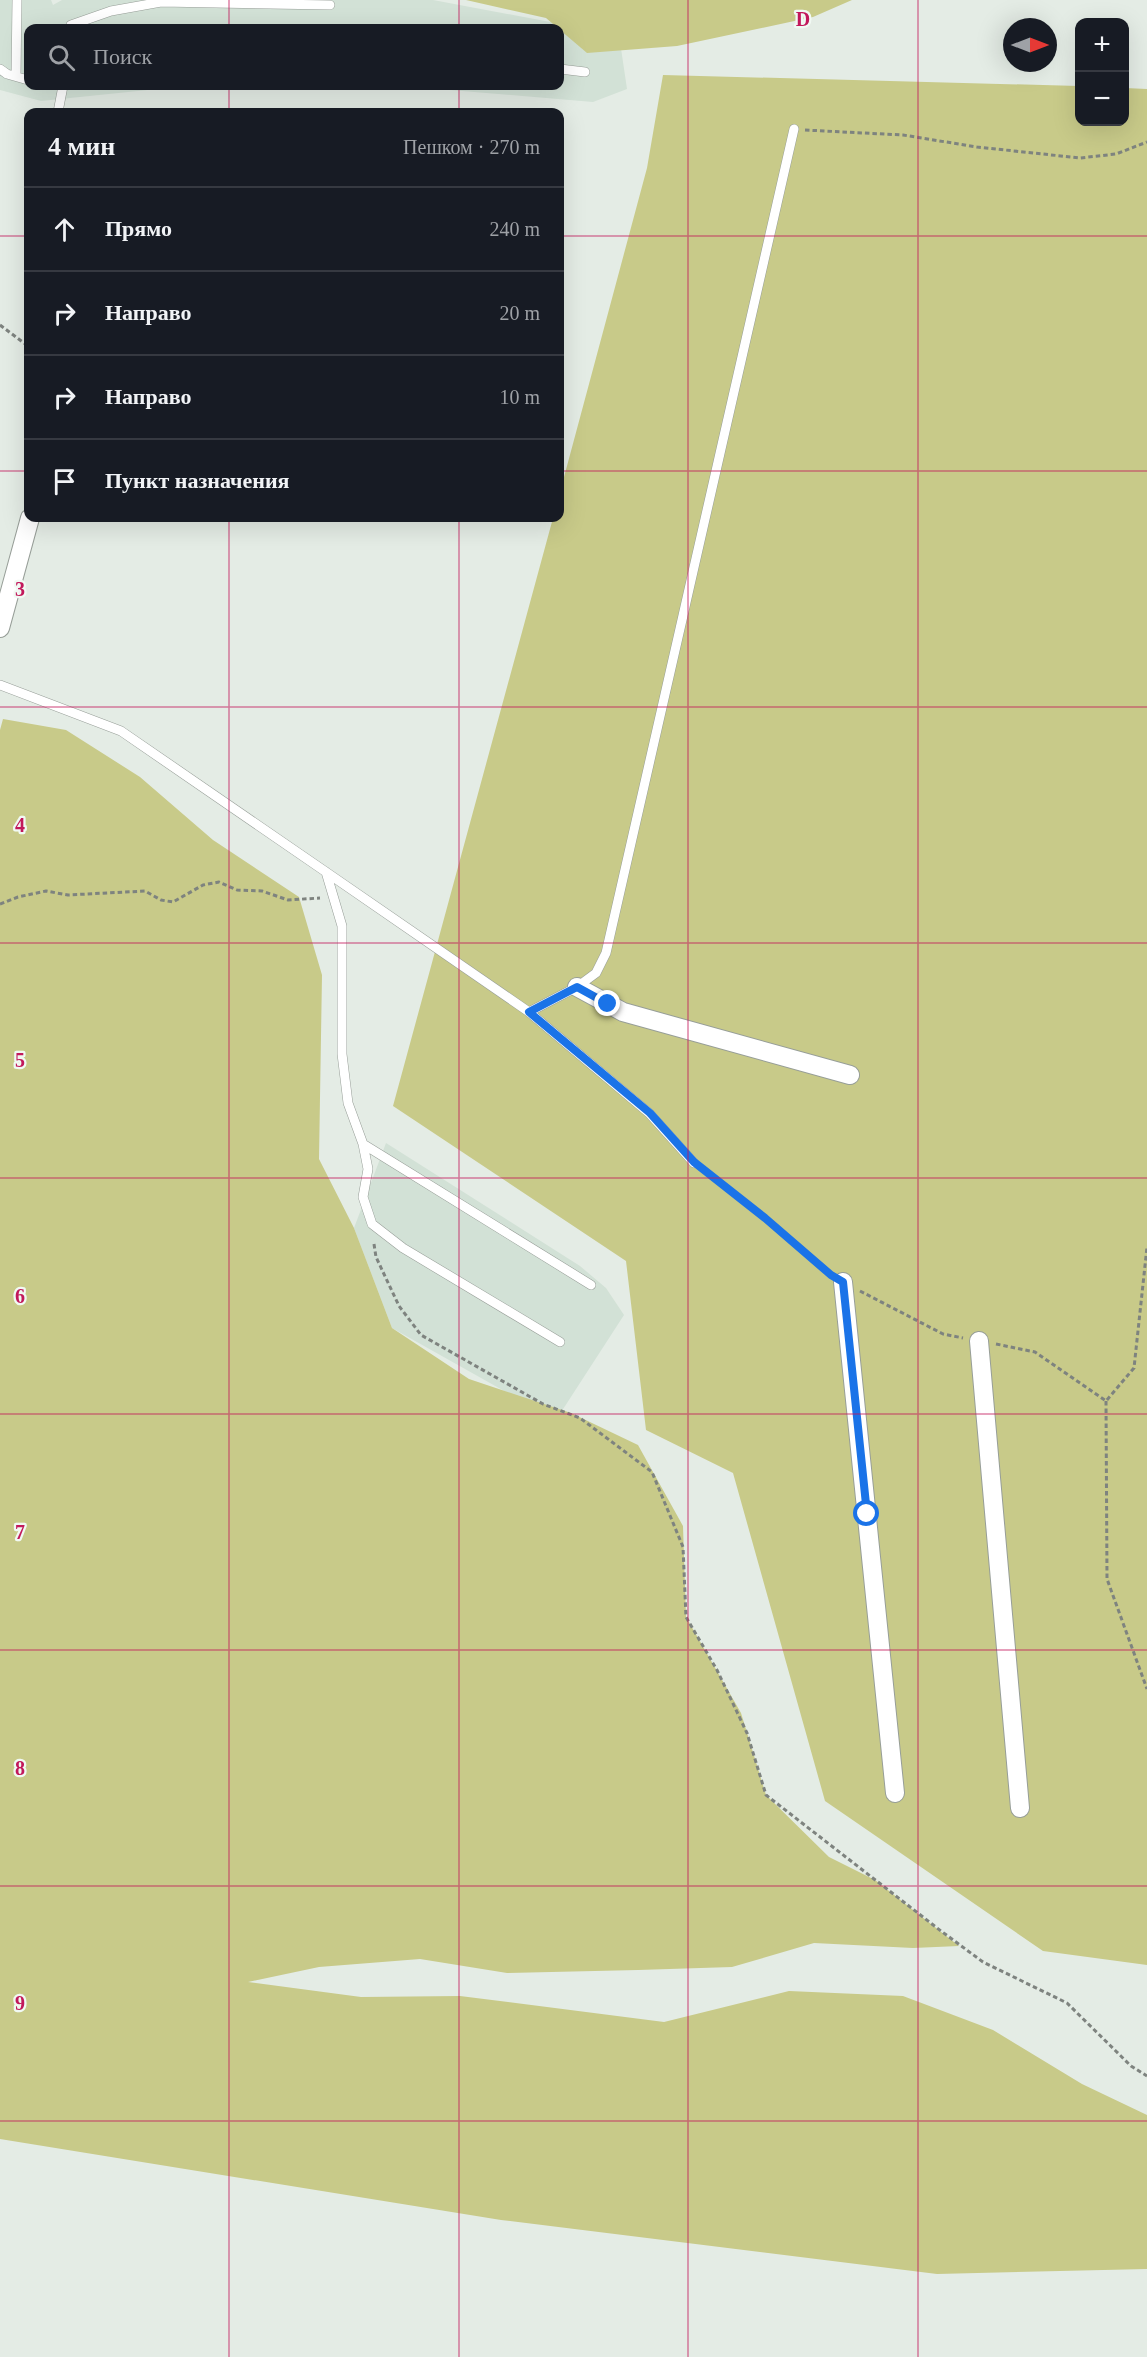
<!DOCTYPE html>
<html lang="ru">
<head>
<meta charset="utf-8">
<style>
  body { margin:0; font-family:"Times New Roman",serif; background:#20242c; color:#f1f3f6 }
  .controls { position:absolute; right:18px; top:18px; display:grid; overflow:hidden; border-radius:12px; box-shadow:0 6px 24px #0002 }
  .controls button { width:54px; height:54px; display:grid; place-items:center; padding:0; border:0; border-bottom:2px solid #363941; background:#171b24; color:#f1f3f6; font:30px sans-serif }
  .compass { position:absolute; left:1003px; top:18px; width:54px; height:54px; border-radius:50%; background:#171b24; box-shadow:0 6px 24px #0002; rotate:90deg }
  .stop { position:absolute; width:18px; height:18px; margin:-14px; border:4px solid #1a73e8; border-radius:50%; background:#fff }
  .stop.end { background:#1a73e8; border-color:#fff; box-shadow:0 2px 6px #0008 }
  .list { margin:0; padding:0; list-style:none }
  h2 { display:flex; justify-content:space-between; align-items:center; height:78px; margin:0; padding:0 24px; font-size:26px }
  h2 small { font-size:20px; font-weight:400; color:#9ea1a6 }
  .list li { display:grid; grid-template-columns:39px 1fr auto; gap:18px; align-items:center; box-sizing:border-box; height:84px; padding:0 24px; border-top:2px solid #363941 }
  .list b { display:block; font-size:22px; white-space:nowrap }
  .list em { font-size:20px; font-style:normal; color:#9ea1a6 }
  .icon { flex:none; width:33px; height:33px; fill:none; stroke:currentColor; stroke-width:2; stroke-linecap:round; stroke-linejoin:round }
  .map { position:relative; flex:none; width:1147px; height:2357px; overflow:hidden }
  .search { position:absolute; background:#171b24; box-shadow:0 6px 24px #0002; left:24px; top:24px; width:540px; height:66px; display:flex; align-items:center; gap:15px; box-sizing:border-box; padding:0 21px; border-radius:12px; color:#9ea1a6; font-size:22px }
  .panel { position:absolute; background:#171b24; box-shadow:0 6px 24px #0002; left:24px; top:108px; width:540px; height:414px; border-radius:12px }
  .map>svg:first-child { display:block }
  .built { fill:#d2e1d6; fill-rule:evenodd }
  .green { fill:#c8ca89 }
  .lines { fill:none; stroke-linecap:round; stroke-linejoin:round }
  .lane-casing { stroke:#979e98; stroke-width:10 }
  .street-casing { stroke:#979e98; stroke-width:20 }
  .path { stroke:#7e837f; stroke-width:3; stroke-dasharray:4.5 3; stroke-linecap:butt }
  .lane { stroke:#fff; stroke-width:9 }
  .street { stroke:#fff; stroke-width:18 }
  .route { stroke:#1a73e8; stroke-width:8 }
  .grid { fill:none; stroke:#c2185b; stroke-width:1.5; stroke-opacity:0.55 }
  .grid-label { font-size:20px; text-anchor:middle; font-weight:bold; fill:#c2185b; stroke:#f1f9f3; stroke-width:4.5; stroke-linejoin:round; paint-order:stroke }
</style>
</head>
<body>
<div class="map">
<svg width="1147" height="2357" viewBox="0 0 1147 2357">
  <rect width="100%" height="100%" fill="#e4ece5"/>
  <path class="built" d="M0 0H51L53 5 62 0H433L619 35 627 89 593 102 450 90 326 88H167L41 101 0 90ZM28 28H560V86H28Z
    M386 1143 580 1266 606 1288 624 1315 556 1420 392 1328 354 1228Z"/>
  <path class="green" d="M466 0H852L813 17 677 46 587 53 546 18Z
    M663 75 1079 86 1080 122H1124L1125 88 1147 89V1965L1043 1951 825 1801 733 1473 646 1430 626 1261 393 1106 553 518H560V492L647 168Z
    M3 719 66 730 140 777 213 840 299 897 322 975 319 1159 354 1228 392 1328 469 1379 571 1413 638 1445 683 1526 686 1617 741 1713 766 1795 829 1857 875 1880 959 1946 913 1948 814 1943 732 1967 638 1970 507 1973 420 1959 319 1967 248 1982 361 1997 460 1996 664 2022 789 1991 903 1996 993 2030 1082 2084 1147 2115V2269L937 2274 501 2220 0 2139V730Z"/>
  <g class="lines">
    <g class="lane-casing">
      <path id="lane" d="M71 28V25L111 11 161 2 330 5
        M0 69 7 74 28 80
        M560 69 585 72
        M16 76 17 0
        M58 112 63 86
        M0 685 121 731 326 872 529 1012 649 1113 694 1163
        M326 872 342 926V1054L348 1103 363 1144 591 1285
        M529 1012 577 987 596 973 606 953 794 129
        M363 1144 368 1169 363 1197 372 1224 403 1248 560 1342"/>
    </g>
    <g class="street-casing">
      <path id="street" d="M0 628 30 518
        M577 987 623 1012 850 1075
        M843 1282 895 1793
        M979 1341 1020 1808"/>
    </g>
    <path class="path" d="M805 130 903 135 977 147 1080 158 1116 154 1147 142
      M0 325 28 346
      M0 904 18 897 46 891 68 895 145 891 161 900 173 902 203 885 219 882 237 890 262 891 288 900 320 898
      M704 1171 765 1218 828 1273
      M374 1244 376 1257 399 1306 421 1335 543 1404 580 1418 652 1472 683 1547 686 1617 717 1670 747 1733 766 1795 941 1931 983 1962 1067 2003 1131 2066 1147 2076
      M860 1291 943 1334 963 1338
      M996 1344 1035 1352 1106 1401 1134 1368 1147 1247
      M1106 1401 1107 1579 1147 1689"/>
    <use href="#lane" class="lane"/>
    <use href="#street" class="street"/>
  </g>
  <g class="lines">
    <path class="route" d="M608 1004 577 987 529 1012 650 1113 694 1162 765 1218 831 1275 843 1282 867 1514"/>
  </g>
  <path class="grid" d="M229 0V28M459 0V28M688 0V2357M918 0V2357M229 86V112M459 86V112M0 236H28M560 236H1147M0 471H28M560 471H1147M229 518V2357M459 518V2357M0 707H1147M0 943H1147M0 1178H1147M0 1414H1147M0 1650H1147M0 1886H1147M0 2121H1147"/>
  <g class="grid-label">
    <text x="803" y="26">D</text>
    <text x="20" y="596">3</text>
    <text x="20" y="832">4</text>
    <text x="20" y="1067">5</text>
    <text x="20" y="1303">6</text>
    <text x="20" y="1539">7</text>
    <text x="20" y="1775">8</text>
    <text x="20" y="2010">9</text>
  </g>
</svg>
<div class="controls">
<button>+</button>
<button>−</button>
</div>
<svg class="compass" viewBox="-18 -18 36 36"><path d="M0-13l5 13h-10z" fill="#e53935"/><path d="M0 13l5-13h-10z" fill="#9ea1a6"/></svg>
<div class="stop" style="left:867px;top:1514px"></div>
<div class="stop end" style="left:608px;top:1004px"></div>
<div class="search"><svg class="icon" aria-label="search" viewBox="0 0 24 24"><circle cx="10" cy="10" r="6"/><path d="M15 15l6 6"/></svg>Поиск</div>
<section class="panel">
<h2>4 мин<small>Пешком · 270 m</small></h2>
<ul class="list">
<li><svg class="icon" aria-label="ahead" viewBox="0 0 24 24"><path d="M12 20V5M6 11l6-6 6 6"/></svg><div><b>Прямо</b></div><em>240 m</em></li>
<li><svg class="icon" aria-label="right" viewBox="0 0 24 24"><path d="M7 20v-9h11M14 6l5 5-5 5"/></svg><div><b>Направо</b></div><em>20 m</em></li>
<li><svg class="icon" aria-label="right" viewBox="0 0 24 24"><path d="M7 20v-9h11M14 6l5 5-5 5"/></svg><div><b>Направо</b></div><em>10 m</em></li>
<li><svg class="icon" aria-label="arrive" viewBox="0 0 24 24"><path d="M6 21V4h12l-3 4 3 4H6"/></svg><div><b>Пункт назначения</b></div></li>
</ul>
</section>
</div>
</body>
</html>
